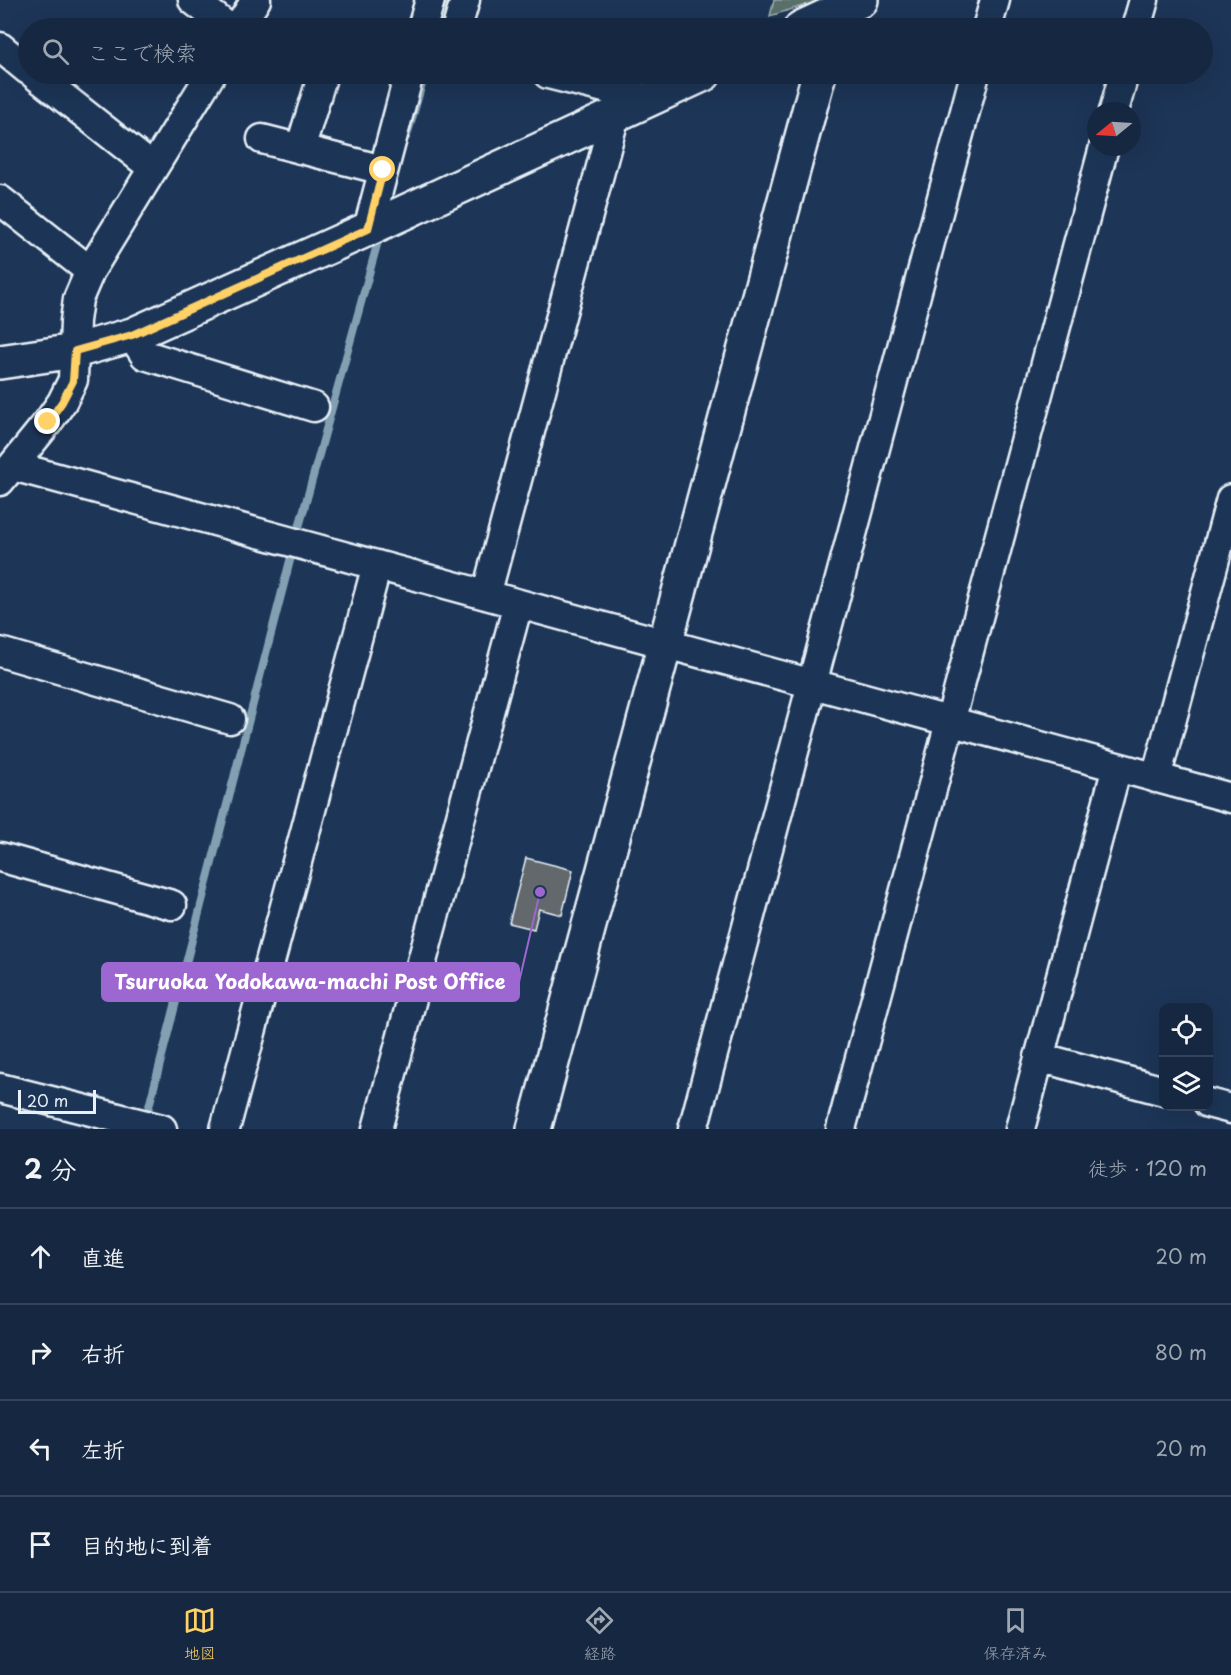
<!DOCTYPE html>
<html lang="ja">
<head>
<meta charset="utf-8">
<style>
  body { margin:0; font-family:"Playpen Sans","Klee One",sans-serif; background:#23344c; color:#f1f3f6 }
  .controls { position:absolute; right:18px; bottom:18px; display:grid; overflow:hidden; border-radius:12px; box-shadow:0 6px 24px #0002 }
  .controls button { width:54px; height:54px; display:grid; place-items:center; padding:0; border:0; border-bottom:2px solid #35445a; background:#162841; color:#f1f3f6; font:30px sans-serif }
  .compass { position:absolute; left:1087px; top:102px; width:54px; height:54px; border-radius:50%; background:#162841; box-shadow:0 6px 24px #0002; rotate:252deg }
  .scale { position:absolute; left:18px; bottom:15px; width:78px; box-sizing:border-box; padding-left:6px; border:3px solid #e8f1f8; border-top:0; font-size:16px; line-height:21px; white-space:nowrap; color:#e8f1f8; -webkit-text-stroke:4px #1d3557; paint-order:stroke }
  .stop { position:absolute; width:18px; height:18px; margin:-14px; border:4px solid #ffd166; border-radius:50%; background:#fff }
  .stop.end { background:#ffd166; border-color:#fff; box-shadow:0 2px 6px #0008 }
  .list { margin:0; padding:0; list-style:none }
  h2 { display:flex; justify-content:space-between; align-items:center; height:78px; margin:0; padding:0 24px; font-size:26px }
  h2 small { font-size:20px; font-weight:400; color:#9ea6b1 }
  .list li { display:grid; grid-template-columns:39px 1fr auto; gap:18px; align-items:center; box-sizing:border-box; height:96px; padding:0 24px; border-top:2px solid #35445a }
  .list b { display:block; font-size:22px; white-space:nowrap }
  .list em { font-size:20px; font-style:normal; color:#9ea6b1 }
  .icon { flex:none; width:33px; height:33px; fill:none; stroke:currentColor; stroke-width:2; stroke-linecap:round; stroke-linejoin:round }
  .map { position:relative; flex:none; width:1231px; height:1129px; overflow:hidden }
  .search { position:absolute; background:#162841; box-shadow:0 6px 24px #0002; left:18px; right:18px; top:18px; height:66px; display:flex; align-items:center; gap:15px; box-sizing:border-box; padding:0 21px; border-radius:33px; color:#9ea6b1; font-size:22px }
  .sheet { height:462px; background:#162841 }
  nav { display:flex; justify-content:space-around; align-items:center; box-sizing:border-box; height:84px; border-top:2px solid #35445a; background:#162841; font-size:16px; color:#9ea6b1 }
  nav a { display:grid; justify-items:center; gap:3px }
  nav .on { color:#ffd166 }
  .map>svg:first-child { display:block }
  .park { fill:#5a6f6b; stroke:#a1b0b2; stroke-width:1.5 }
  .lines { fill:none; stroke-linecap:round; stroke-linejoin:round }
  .stream { stroke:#83a0b3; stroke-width:8 }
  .building { fill:#63676d; stroke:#e8f1f8; stroke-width:1.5 }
  .minor-casing { stroke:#e8f1f8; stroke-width:33 }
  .tertiary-casing { stroke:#e8f1f8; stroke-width:38 }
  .minor { stroke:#1d3557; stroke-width:28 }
  .tertiary { stroke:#1d3557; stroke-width:33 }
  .route { stroke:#ffd166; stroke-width:8 }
  .leader { fill:none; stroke:#9c67d0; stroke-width:2 }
  .callout-dot { fill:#9c67d0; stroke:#1d3557; stroke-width:2 }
  .callout { fill:#9c67d0; stroke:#9c67d0; stroke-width:2 }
  .callout-label { font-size:20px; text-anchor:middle; font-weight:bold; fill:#fff }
</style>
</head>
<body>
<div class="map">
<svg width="1231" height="1129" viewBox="0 0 1231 1129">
  <rect width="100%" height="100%" fill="#1d3557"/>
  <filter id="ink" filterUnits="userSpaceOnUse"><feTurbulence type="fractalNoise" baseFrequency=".0167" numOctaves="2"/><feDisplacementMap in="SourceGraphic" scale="12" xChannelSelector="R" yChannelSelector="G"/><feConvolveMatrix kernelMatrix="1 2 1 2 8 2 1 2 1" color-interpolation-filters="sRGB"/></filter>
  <g filter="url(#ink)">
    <path class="park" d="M774 0H822L770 16Z"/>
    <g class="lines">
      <path class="stream" d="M437 28 445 0
        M407 136 425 74
        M296 538 380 234
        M146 1118 293 549"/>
    </g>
    <path class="building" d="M526 858 573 870 562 915 539 909 534 929 509 923Z"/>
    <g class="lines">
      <g class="minor-casing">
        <path id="minor" d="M193 0 229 28
          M238 28 256 0
          M422 28 430 0
          M457 28 465 0
          M987 28 995 0
          M1136 28 1144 0
          M0 47 28 70
          M34 74 153 168
          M548 74 648 99
          M1114 111 1124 74
          M262 139 383 170
          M300 149 323 74
          M0 200 90 271
          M368 229 409 74
          M132 335 145 355 314 407
          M13 466 1231 798
          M0 481 48 422 62 402 73 380 75 321 78 299 90 271 211 74
          M486 595 615 115
          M0 652 230 719
          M1156 778 1231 499
          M0 857 172 905
          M1039 1057 1164 1091
          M0 1088 162 1129
          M1208 1103 1231 1109
          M225 1129 377 565
          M377 1129 518 604
          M693 1129 975 74
          M841 1129 1104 147
          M1020 1129 1117 767"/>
      </g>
      <g class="tertiary-casing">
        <path id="tertiary" d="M801 28 861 0
          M0 362 75 351 132 335 368 229 704 74
          M534 1129 819 74"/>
      </g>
      <use href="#minor" class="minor"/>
      <use href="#tertiary" class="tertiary"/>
    </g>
  </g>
  <g class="lines" filter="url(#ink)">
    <path class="route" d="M48 422 62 402 73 381 75 351 132 335 368 229 383 170"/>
  </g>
  <path class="leader" d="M540 892L519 982"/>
  <circle class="callout-dot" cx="540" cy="892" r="6"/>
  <rect class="callout" x="102" y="963" width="417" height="38" rx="6"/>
  <g class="callout-label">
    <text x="310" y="989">Tsuruoka Yodokawa-machi Post Office</text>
  </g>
</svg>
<div class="controls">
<button><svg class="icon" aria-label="locate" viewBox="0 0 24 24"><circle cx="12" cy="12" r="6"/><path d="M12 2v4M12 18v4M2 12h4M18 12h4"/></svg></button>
<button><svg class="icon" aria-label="layers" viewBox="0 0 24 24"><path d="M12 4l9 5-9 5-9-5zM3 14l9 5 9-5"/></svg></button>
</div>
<svg class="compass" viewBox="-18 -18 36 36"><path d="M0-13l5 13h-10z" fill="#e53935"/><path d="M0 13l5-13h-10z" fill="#9ea6b1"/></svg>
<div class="scale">20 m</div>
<div class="stop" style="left:383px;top:170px"></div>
<div class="stop end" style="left:48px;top:422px"></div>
<div class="search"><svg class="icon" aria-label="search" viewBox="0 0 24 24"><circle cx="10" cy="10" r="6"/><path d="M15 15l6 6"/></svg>ここで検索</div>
</div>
<section class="sheet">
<h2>2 分<small>徒歩 · 120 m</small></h2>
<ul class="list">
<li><svg class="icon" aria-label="ahead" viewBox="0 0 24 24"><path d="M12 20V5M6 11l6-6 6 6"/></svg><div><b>直進</b></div><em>20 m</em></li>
<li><svg class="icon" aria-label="right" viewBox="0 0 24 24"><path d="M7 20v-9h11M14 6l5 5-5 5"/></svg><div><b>右折</b></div><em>80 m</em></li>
<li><svg class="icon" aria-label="left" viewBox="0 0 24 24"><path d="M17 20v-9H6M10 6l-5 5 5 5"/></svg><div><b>左折</b></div><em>20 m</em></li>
<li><svg class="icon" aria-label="arrive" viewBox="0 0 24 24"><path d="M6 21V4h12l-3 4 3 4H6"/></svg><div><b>目的地に到着</b></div></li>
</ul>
</section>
<nav>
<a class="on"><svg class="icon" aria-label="map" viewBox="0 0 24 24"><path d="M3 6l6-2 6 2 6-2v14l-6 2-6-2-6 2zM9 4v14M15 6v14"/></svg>地図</a>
<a><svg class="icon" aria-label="directions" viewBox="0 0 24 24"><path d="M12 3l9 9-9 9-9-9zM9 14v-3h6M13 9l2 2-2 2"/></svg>経路</a>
<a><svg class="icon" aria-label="saved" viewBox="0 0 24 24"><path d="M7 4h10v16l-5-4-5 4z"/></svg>保存済み</a>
</nav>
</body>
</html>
